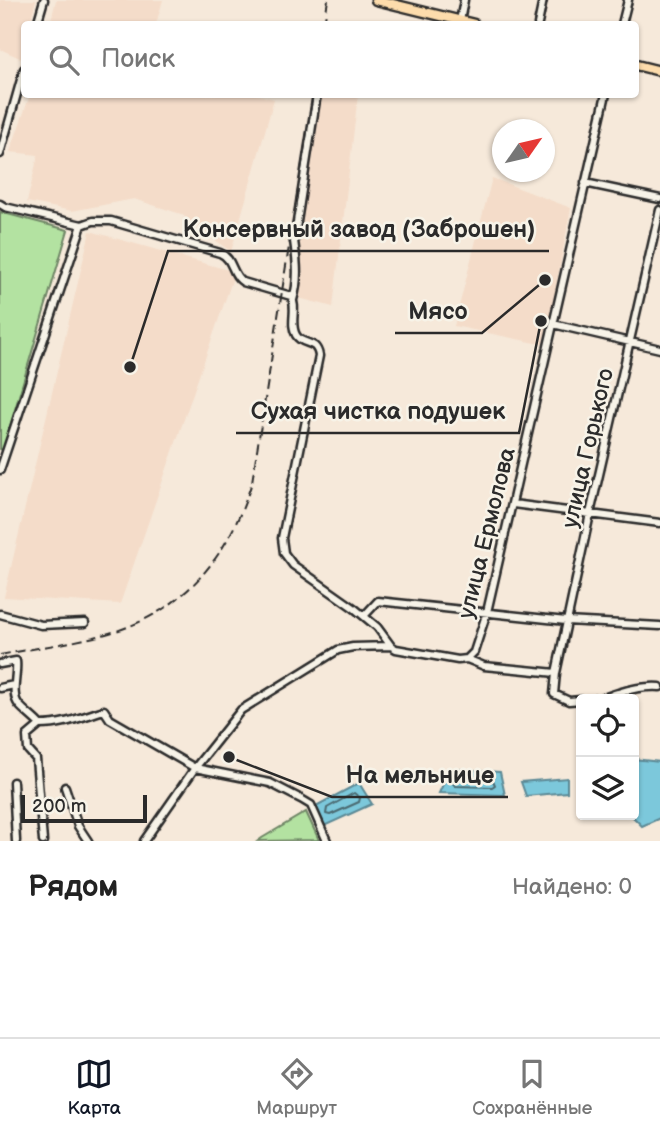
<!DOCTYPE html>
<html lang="ru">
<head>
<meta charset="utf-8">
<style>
  body { margin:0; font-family:"Balsamiq Sans",sans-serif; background:#f2f2f2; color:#222 }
  .controls { position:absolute; right:21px; bottom:21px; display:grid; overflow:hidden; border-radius:7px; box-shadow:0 2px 5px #0004 }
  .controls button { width:63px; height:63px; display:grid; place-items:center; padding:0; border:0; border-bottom:2px solid #e0e0e0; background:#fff; color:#222; font:35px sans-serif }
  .compass { position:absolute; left:492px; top:119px; width:63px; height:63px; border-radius:50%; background:#fff; box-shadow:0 2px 5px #0004; rotate:56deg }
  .scale { position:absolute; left:21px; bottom:18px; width:126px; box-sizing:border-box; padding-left:7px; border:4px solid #2b2b2b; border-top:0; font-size:19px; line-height:24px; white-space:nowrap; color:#2b2b2b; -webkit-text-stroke:5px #f7f3e8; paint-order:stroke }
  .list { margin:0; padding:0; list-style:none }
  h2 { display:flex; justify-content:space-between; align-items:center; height:91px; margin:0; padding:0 28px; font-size:30px }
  h2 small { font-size:23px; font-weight:400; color:#767676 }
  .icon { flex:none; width:38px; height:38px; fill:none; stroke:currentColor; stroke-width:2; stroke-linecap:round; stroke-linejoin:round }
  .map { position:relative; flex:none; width:660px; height:841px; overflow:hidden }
  .search { position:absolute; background:#fff; box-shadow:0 2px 5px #0004; left:21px; right:21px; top:21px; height:77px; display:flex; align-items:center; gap:18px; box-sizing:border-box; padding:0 24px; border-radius:7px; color:#767676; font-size:26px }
  .sheet { height:196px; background:#fff }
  nav { display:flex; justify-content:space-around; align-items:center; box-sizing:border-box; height:98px; border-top:2px solid #e0e0e0; background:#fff; font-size:19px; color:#767676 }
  nav a { display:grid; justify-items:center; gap:4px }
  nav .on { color:#111827 }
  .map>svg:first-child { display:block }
  .built { fill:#f4dcc9 }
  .green { fill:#b3e2a1; stroke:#6f8666; stroke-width:2 }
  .water { fill:#7cc8db; stroke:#5c8995; stroke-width:2 }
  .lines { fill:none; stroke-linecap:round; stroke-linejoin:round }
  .shore { stroke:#4b6a71; stroke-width:2 }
  .minor-casing { stroke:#2b2b2b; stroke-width:11 }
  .major-casing { stroke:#2b2b2b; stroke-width:13 }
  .minor { stroke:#f7f3e8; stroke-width:6 }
  .major { stroke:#fddcac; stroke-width:8 }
  .rail { stroke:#2b2b2b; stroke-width:2; stroke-dasharray:10 5; stroke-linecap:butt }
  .labels { text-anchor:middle; stroke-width:5; stroke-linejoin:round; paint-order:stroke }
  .street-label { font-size:23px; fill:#2b2b2b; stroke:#f7f3e8 }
  .leader { fill:none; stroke:#2b2b2b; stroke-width:2.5 }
  .callout-dot { fill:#2b2b2b; stroke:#f7f3e8; stroke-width:2.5 }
  .callout-label { font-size:24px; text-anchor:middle; font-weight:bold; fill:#2b2b2b; stroke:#f7f3e8; stroke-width:5; stroke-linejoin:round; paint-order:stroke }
</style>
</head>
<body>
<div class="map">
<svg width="660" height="841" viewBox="0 0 660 841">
  <rect width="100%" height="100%" fill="#f6e9da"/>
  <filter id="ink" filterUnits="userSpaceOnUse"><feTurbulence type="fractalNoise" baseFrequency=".0143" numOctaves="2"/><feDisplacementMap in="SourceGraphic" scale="14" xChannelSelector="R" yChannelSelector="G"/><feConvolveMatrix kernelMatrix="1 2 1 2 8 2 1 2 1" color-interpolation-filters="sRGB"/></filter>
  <g filter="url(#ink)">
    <path class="built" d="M0 0H36L30 24H24V48L22 59 0 49Z
      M56 0H163L156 24H50Z
      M255 94 274 99 231 252 181 214 134 199 72 211 27 202 38 155 10 152 30 95Z
      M316 95H358L333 307 291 296Z
      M492 178 571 208 545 345 454 326Z
      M90 231 235 272 120 604 4 597Z"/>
    <path class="green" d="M0 212 68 230 3 450 0 449Z
      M306 812 319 840 258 841 262 838Z"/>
    <path class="water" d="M634 759 660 762V818L642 826 631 815H634Z
      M450 769 500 772 505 795 439 793Z
      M567 778V792L526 796 521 782Z
      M359 783 372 804 324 826 314 807Z"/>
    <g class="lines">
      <path class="shore" d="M457 776 492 778 495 785 492 787 455 786 452 782Z
        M354 793 360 798 359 802 330 815 326 814 327 808Z"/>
      <g class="minor-casing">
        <path id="minor" d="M460 21 464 0
          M37 24 44 0
          M538 24 543 0
          M622 24 628 0
          M0 154 24 69
          M585 183 660 199
          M0 204 5 207 82 225 93 221H111L220 253C234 259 231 275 243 282L291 296C298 308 289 323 296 335 303 347 316 338 319 356L282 538 284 553 293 565 354 608 377 627 391 646
          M293 300C299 280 297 262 294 241L317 94
          M553 324 660 349
          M0 470 82 225
          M513 504 660 523
          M0 614 41 625 85 623
          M364 616 378 601 566 621 660 626
          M391 646 396 649 458 660 467 659 474 652 487 612 606 94
          M467 659 484 666 556 673
          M0 664 16 661C18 675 10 694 19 705 25 712 34 718 40 725
          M0 688 14 685
          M596 699C605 699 610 695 618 693 631 689 647 686 660 687
          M581 700 569 701 554 694 556 673 590 514 660 210
          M40 725C63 725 82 717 104 710L110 719 195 768 270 783 301 799 311 805 327 841
          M40 725 27 736 28 750 36 759 43 841
          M13 782 16 841
          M65 787 78 826 88 841
          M144 841 195 768 241 710 338 650 353 647 391 646"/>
      </g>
      <g class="major-casing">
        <path id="major" d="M376 0 474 24
          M636 65 660 71"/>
      </g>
      <use href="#minor" class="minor"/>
      <use href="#major" class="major"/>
      <path class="rail" d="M324 24 328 0
        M0 655C35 648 72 643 106 634 184 613 229 556 252 482L313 94"/>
    </g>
  </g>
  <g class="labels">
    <g class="street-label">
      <text transform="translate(587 448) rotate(-77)" y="8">улица Горького</text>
      <text transform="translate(486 533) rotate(-76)" y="8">улица Ермолова</text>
    </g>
  </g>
  <path class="leader" d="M130 367L168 251H549M545 280L482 333H395M541 321L519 433H236M229 757L332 797H508"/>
  <g class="callout-dot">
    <circle cx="130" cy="367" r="7"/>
    <circle cx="545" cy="280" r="7"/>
    <circle cx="541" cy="321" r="7"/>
    <circle cx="229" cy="757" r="7"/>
  </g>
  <g class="callout-label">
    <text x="359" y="237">Консервный завод (Заброшен)</text>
    <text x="438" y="319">Мясо</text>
    <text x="378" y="419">Сухая чистка подушек</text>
    <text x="420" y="783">На мельнице</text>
  </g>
</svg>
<div class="controls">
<button><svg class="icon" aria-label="locate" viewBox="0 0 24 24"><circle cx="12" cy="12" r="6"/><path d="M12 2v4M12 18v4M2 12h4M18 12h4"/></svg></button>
<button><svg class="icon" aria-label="layers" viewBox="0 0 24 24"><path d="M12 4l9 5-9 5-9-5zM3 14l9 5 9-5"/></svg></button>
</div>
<svg class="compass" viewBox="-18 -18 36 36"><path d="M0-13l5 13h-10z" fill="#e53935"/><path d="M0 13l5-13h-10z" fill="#767676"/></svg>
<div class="scale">200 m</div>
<div class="search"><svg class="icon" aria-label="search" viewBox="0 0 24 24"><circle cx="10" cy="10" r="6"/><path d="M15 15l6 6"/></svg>Поиск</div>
</div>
<section class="sheet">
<h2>Рядом<small>Найдено: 0</small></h2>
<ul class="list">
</ul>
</section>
<nav>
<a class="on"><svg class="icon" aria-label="map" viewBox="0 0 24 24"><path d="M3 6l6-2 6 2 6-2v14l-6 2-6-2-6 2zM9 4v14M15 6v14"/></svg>Карта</a>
<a><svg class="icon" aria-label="directions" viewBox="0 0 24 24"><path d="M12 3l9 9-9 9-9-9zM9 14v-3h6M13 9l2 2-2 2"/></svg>Маршрут</a>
<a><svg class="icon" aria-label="saved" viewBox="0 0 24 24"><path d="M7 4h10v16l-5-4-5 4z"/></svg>Сохранённые</a>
</nav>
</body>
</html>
